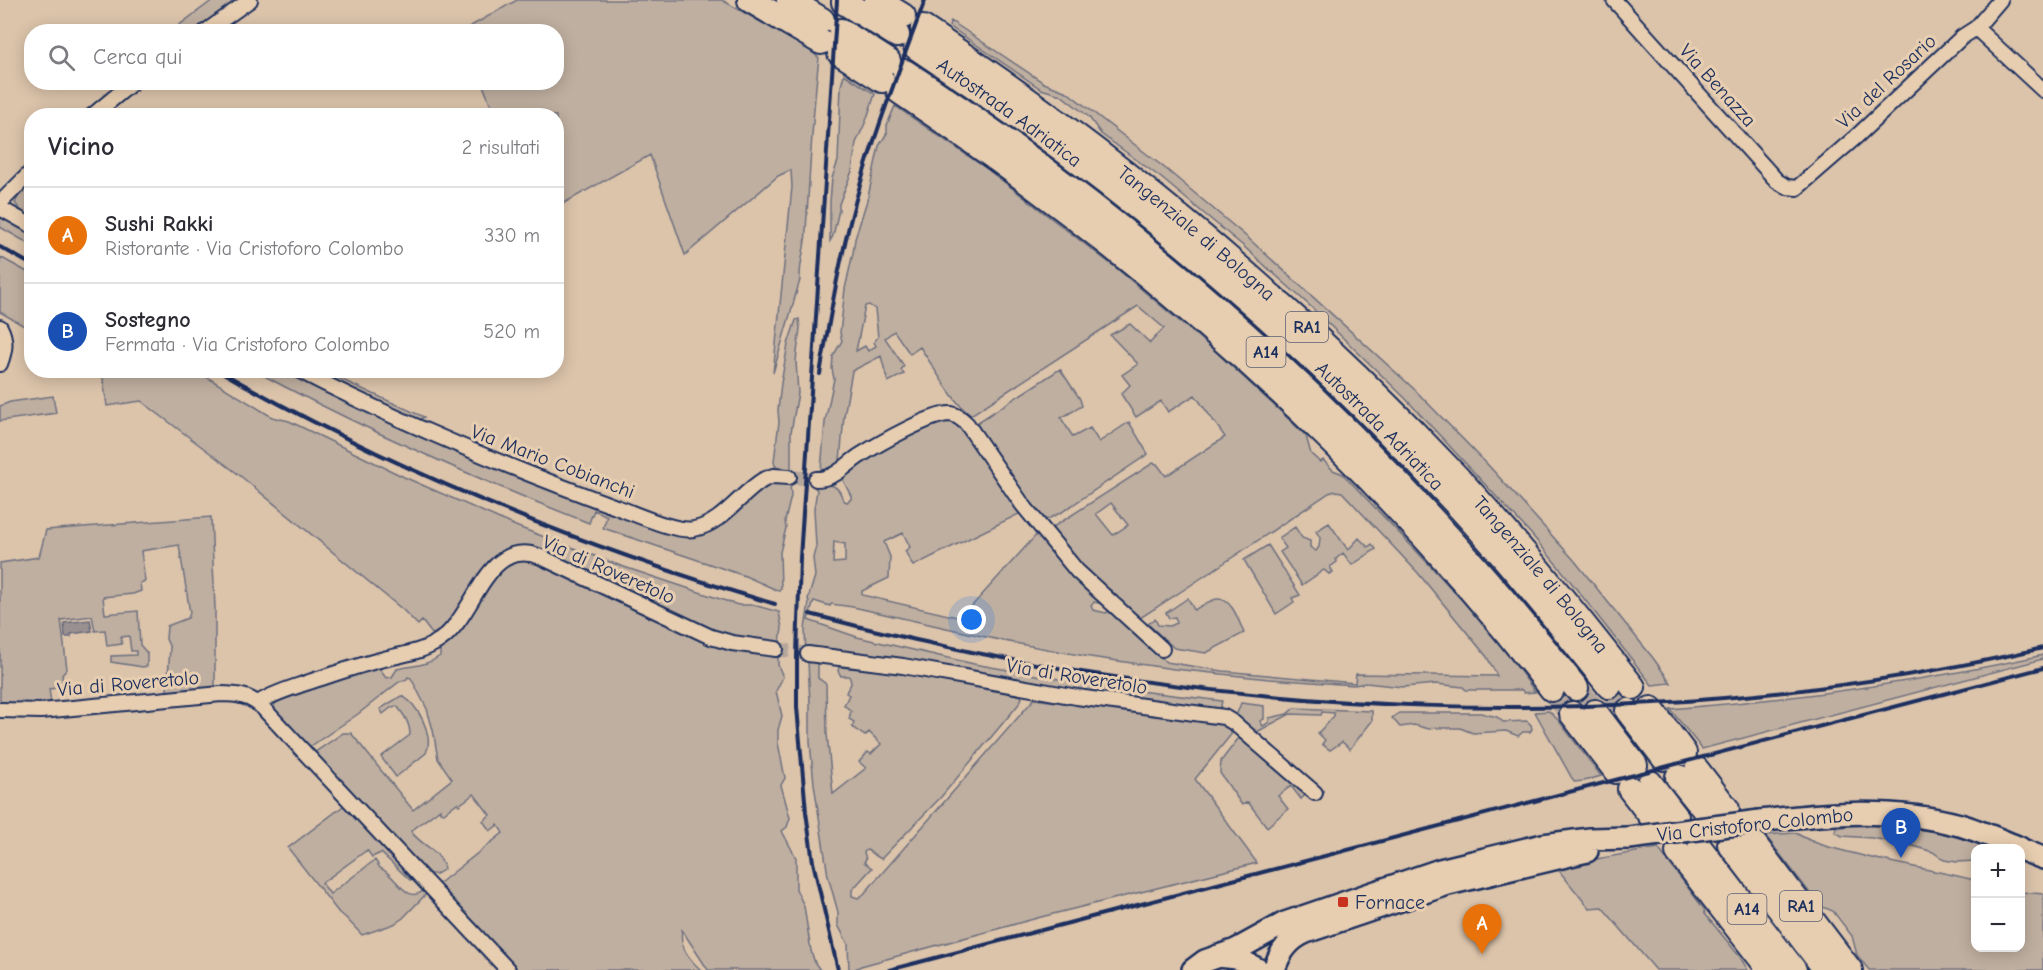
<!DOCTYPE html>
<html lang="it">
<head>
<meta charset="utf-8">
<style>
  body { margin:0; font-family:"Comic Neue",sans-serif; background:#f2f2f3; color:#2b2b33 }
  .controls { position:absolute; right:18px; bottom:18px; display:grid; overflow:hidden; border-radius:12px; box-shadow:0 3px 15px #0003 }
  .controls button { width:54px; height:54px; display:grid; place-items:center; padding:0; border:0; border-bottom:2px solid #e1e1e2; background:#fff; color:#2b2b33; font:30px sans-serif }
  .you { position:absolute; left:972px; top:620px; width:21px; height:21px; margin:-15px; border:4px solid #fff; border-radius:50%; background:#1a73e8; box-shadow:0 0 0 9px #1a73e833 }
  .badge { display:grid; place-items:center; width:39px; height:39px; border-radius:50%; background:#0b8043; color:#fff; font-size:20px; font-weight:700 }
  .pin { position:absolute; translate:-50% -50px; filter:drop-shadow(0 2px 3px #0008) }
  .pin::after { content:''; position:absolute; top:32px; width:21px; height:18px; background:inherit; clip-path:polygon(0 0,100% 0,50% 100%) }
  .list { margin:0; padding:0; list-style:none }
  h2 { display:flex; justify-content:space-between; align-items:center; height:78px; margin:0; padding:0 24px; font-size:26px }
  h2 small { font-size:20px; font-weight:400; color:#7c7c81 }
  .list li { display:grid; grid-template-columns:39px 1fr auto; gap:18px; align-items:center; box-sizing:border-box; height:96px; padding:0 24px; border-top:2px solid #e1e1e2 }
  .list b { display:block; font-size:22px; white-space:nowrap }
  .list p { margin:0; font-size:20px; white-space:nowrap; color:#7c7c81 }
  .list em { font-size:20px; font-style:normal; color:#7c7c81 }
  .icon { flex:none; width:33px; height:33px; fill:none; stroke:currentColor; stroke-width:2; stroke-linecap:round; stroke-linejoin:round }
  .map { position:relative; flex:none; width:2043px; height:970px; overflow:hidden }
  .search { position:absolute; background:#fff; box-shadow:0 3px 15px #0003; left:24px; top:24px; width:540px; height:66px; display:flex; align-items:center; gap:15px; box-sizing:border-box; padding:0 21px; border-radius:24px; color:#7c7c81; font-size:22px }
  .panel { position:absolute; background:#fff; box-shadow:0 3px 15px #0003; left:24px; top:108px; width:540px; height:270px; border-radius:24px }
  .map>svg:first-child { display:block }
  .green { fill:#bfafa0; stroke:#6d6f7f; stroke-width:1.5; fill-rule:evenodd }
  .water { fill:#999191; stroke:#676a7d; stroke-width:1.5 }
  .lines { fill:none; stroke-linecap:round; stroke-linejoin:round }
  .street-tunnel { stroke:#b5a69c; stroke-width:14; stroke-dasharray:14 7; stroke-linecap:butt }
  .highway-tunnel { stroke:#b5a69c; stroke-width:24; stroke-dasharray:24 12; stroke-linecap:butt }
  .street-casing { stroke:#1b2f5e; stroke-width:18 }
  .primary-casing { stroke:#1b2f5e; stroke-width:26 }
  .highway-casing { stroke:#1b2f5e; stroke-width:28 }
  .street { stroke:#e8ceb0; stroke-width:14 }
  .primary { stroke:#e8ceb0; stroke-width:21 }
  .highway { stroke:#e8ceb0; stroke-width:24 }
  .rail { stroke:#1b2f5e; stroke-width:4 }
  .primary-bridge-casing { stroke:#1b2f5e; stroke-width:26; stroke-linecap:butt }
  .primary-bridge { stroke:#e8ceb0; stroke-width:21 }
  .poi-dot { fill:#c8321e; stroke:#e8ceb0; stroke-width:2 }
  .labels { text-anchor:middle; stroke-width:6; stroke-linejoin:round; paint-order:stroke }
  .shield { fill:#e8ceb0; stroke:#585f77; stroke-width:1.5 }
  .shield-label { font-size:18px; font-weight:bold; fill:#1b2f5e }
  .street-label { font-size:20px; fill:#1b2f5e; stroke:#e8ceb0 }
  .poi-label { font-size:20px; fill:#1b2f5e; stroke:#e8ceb0; text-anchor:start }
</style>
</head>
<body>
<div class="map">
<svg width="2043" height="970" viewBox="0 0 2043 970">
  <rect width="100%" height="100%" fill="#dcc4ab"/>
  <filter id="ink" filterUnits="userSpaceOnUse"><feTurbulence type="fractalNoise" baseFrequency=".0167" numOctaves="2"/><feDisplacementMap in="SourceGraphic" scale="12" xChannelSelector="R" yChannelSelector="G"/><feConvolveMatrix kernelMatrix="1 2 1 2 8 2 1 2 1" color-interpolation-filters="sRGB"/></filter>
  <g filter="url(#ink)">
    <path class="green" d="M213 0H239L194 31 170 32Z
      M517 0H722L808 49 819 58C812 115 810 172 806 230 806 246 799 263 800 280L773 373 792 187 791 170 778 176 685 255 650 155 564 203 557 212 556 116 495 115 482 83 556 82V32L462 31Z
      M951 21 1044 83 1067 92 1166 169 1248 238 1413 388 1488 465 1574 560 1653 658 1671 683 1652 685 1563 572 1531 534 1405 398 1309 305 1242 245 1160 177 1101 134 1089 117 1061 95 1041 89 949 26Z
      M844 74 875 94 866 121 856 143 852 171 839 204V210L833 236 830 241V202L832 178 838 161 841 86Z
      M895 106 987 169 1116 268 1215 351 1279 410 1306 436 1311 454 1320 462 1323 460 1333 470 1343 474C1409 544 1480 613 1535 692L1524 693 1522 690H1466L1463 687 1436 684 1403 687 1366 683 1354 685 1269 679 1174 669 1090 657 1004 641 853 607 831 604 830 606 814 601 808 620 857 637 974 664 1098 686 1222 701 1220 710 1130 698 985 676 912 661 876 656 818 661V678L826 684 827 734 833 794 866 768 859 762 868 752 871 754 881 744 869 732 865 736 852 727 854 722 849 719 851 711 844 705 849 695 846 693C848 685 854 687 849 676H841L838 671 839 667 908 673 1020 695 1022 698 1018 705 941 797 881 859 867 850 864 852 866 859 864 862 872 868 852 890V896L858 898 863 895 1034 699 1223 724 1234 731 1195 779 1257 863 1041 917 861 966 853 970 849 969 848 944 838 925V912L828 876 814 784 810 742V703L808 662 806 661 805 629 809 602 808 599 815 576 813 558 816 546 814 509 817 490 815 488 816 483C831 485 839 484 843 500L847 502 851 499V496L843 480 847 472C868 459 925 421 947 420 953 420 958 424 963 427L1023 512 913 566 905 551 910 547 903 533 884 542 890 557 889 578 862 591V595L961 618 1038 533 1104 602 1102 604 1094 602 1091 606 1093 610 1106 613 1111 610 1166 662 1223 671 1355 683 1356 674 1497 676 1487 657 1418 573 1342 492 1335 491 1329 493 1188 587 1137 620 1112 591 1100 585 1080 567 1050 529 1153 463 1157 464 1166 476 1225 437 1195 395 1168 412 1161 401 1136 417 1121 394 1130 385 1122 375 1138 364 1110 335 1130 324 1150 343 1164 328 1138 306 971 415C956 407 931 363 920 347L910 354 894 331 885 338 904 366 901 370 904 374 888 382 881 356 852 371 844 416 840 461 836 466 825 471 821 470 825 422 834 379 832 369 833 356 842 341 840 333 845 289 853 253 855 239 868 197 879 146 887 133V125ZM869 305 875 309 878 337 874 342 876 346 868 351 865 346 856 351 865 306ZM1111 503 1128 525 1113 535 1096 514ZM834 542 845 544V562L833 563Z
      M31 181V218L22 212 15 203 22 190Z
      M0 215 31 233V245L0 227Z
      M0 257 31 274V330L0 312Z
      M799 319 800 328 796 361 798 393 791 432V470L775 466 774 461 779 422 778 410 781 383 788 344 796 320Z
      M1060 369 1080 399 1082 406 1061 418 1073 437 1090 428 1099 442 1129 422 1148 454 1062 512 1044 521 1041 520 975 424Z
      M99 371H197L272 417 289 421 404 477 518 527 621 566 738 605H753L779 612 782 628 780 642 778 644 732 636 709 628 538 549C488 531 475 591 450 620 444 626 440 632 432 634L422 621 418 625 403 610 238 474 141 401 107 406 102 372Z
      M255 371H286L400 427 476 459 694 536 712 529 762 488 776 484 790 483 791 496 785 521 786 528 780 552 781 588 779 591 745 576 603 528 607 516 594 510 589 523C474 478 363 429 255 371Z
      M315 371H323L424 417 419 420 411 416Z
      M53 396 56 413 0 421V406L10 402Z
      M211 517 215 608V689L170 694 167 691 170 648 166 639 167 626 188 618 190 613 179 545 141 551 145 581 140 583 141 591 133 594 103 597 105 614 138 611 140 645 147 653V666L143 667 111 662V656L136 655V651H131L129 636 121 637 122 644 107 646 105 630 95 631 92 616 61 620 67 669 62 675 64 687 49 689 51 703 23 705 0 703V563L39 557 46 530Z
      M1329 523 1348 550 1359 538 1368 547 1372 544 1376 549 1352 565 1343 553 1336 559 1337 562 1330 567 1333 572 1329 574 1324 570 1302 585 1280 552 1286 548 1279 538 1295 527 1302 538 1310 541V547L1316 551 1319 547 1320 538 1316 531Z
      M1268 545 1300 595 1292 598 1294 602 1276 614 1244 560Z
      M520 560 536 562 707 642 778 653V665L783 677 776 691 782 716 778 730V743L785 778 781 785 790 818 787 827 782 831 796 858V889L804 906 811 951 815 963 820 970H708L682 930C679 947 689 959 701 970H514L436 886 503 833 498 825 490 831 483 821 490 815 474 794 459 805 457 803 444 813 440 812V809L411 831C420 846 441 849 444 869 436 876 434 875 424 872L314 753 343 733H351L413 810 452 779 438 759 433 730 427 709 411 678 408 677 407 679 399 682 358 714 311 746 304 745 272 711 277 700 380 667V670L386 678 392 677 397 669C413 665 425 667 440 656V650L455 637 496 574 504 565Z
      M1188 598 1194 610C1200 607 1210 600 1217 599 1232 597 1239 622 1244 633L1206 653 1174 648 1148 624 1155 619 1158 625 1170 626 1177 623 1175 617 1169 618 1166 613Z
      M2043 655V659L1702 749 1670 709C1796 699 1920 682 2043 655Z
      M401 696C417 701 435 737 426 753L396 777 381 757 410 735C410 723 404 715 397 706L392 707 383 714 380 709Z
      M1241 703 1264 706V719L1260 721 1263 726 1269 722V718L1287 714 1294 708 1372 711V721L1350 749 1342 742 1330 750 1322 744 1325 740 1318 733 1334 716V713L1322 712 1321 715 1290 714 1255 733 1236 716Z
      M1549 711 1559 721 1601 776 1584 781 1574 782 1535 712Z
      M1399 713H1481L1497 717 1503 722 1527 721 1531 725 1532 729 1530 732H1523L1518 736 1506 731 1473 733 1460 728H1436L1429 729 1414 725 1400 727 1392 718Z
      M1241 738 1306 794 1301 799 1291 786 1278 796 1288 809 1267 827 1248 802 1242 805 1220 773 1221 761 1238 739Z
      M346 804 414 878 410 880 381 853 372 857 367 850 322 883 330 894 375 860 380 868C396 874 406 906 424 890L427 893 403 918 394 924 362 935 345 917 339 913 288 848Z
      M1867 823C1910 825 1950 833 1990 848H1976L1975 861 1957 862 1944 860 1933 852 1913 846 1872 838 1842 836 1835 832 1836 828Z
      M1796 833C1813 844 1833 848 1852 853 1893 864 1935 870 1975 880L1976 948H2020L2021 892 2043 894V970H1869L1857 955 1852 936 1833 911 1820 906 1765 835Z
      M1658 848 1704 909 1705 914 1740 957 1748 970H1656L1602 907 1589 908 1560 872 1559 868 1563 865Z"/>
    <path class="water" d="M90 620 92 631 71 634V637H65L64 623Z"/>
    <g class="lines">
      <path class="street-tunnel" d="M789 477 816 479
        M776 649 808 654"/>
      <path class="highway-tunnel" d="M1609 686 1628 711
        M1576 688 1595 712
        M1552 689 1572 714"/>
      <g class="street-casing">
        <path id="street" d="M1614 0 1777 181 1787 187 1797 188 1857 136 1962 37 1976 28 2000 0
          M1976 28 2043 90
          M205 32 250 0
          M92 116 133 82
          M0 203 32 171
          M0 208 32 226
          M0 327C7 340 5 351 0 364
          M298 370C401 423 507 467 616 507 634 513 676 533 694 529 722 524 740 494 763 480L773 476 789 477
          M816 479C836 479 845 465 861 455 878 444 932 413 951 414 957 415 962 419 967 424L1022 504 1077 571 1162 649
          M808 654 903 666 1077 697 1224 717 1234 723 1315 793
          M258 703C273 693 292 688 309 682 334 674 359 665 384 659 404 654 423 652 440 640 476 616 486 535 541 557L711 637 732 643 776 649
          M0 710 41 711 221 694C237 694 251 696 263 708L508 970"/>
      </g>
      <g class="primary-casing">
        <path id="primary" d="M1760 821C1828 813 1893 807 1960 825 1980 831 2000 840 2020 848
          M2020 849 2043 858
          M1218 956 1237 958 1259 970
          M1193 970 1205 961 1236 950 1285 923 1440 870 1543 845 1590 839 1629 838
          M1274 970C1279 953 1289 939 1306 932L1448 884 1587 851"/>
      </g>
      <g class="highway-casing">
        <g id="highway">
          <path d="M750 0 821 42"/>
          <path d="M789 0 822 20"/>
          <path d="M877 0 903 16"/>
          <path d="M844 2 897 35"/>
          <path id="s1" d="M923 28C1118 156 1297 307 1457 477 1520 544 1577 615 1633 687"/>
          <path d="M841 31 888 61"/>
          <path id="s2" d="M916 47C1123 183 1313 344 1479 529 1524 580 1567 633 1609 686"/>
          <path d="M840 53 882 80"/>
          <path d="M905 72C1161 239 1387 448 1576 688"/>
          <path d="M899 91C1145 256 1370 454 1552 689"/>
          <path d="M1651 709 1684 753"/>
          <path d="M1628 711 1664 758"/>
          <path d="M1595 712 1635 765"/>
          <path d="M1572 714 1616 771"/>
          <path d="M1697 770 1727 809"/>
          <path d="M1678 777 1707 813"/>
          <path d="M1650 783 1676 817"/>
          <path d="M1630 789 1654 820"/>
          <path d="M1752 841 1850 970"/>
          <path d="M1730 844 1826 970"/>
          <path d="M1700 848 1794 970"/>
          <path d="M1678 852 1770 970"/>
        </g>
      </g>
      <use href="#street" class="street"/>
      <use href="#primary" class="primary"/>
      <use href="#highway" class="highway"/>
      <path class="rail" d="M837 0 800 558 797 655V707L806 812 813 862 838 970
        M0 247 32 265
        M218 370C394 471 582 547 775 604
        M820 374C831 310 842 245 861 182 879 120 903 60 925 0
        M810 614C1209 720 1639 741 2043 648
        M889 970 2043 668"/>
      <g class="primary-bridge-casing">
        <path id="primary-bridge" d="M1629 838 1760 821"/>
      </g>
      <use href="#primary-bridge" class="primary-bridge"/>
    </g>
  </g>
  <rect class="poi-dot" x="1337" y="896" width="12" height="12" rx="3"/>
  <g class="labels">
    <g class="shield">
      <rect x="1286" y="312" width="42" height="30" rx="4.5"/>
      <rect x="1246.5" y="337" width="39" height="30" rx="4.5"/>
      <rect x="1780" y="891" width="42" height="30" rx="4.5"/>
      <rect x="1727.5" y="894" width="39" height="30" rx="4.5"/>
    </g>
    <g class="shield-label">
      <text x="1307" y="333">RA1</text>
      <text x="1266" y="358">A14</text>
      <text x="1801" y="912">RA1</text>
      <text x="1747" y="915">A14</text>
    </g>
    <g class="street-label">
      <text transform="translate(1886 81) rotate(-43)" y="7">Via del Rosario</text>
      <text transform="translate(1718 85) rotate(48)" y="7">Via Benazza</text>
      <text dy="7" stroke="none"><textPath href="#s2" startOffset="114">Autostrada Adriatica</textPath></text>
      <text dy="7" stroke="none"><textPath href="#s1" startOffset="342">Tangenziale di Bologna</textPath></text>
      <text dy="7" stroke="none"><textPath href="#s2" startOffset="600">Autostrada Adriatica</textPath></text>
      <text transform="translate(553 461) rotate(21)" y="7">Via Mario Cobianchi</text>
      <text transform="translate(609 569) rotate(24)" y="7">Via di Roveretolo</text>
      <text dy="7" stroke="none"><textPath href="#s1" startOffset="828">Tangenziale di Bologna</textPath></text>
      <text transform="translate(1077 676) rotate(9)" y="7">Via di Roveretolo</text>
      <text transform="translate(128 683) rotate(-5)" y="7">Via di Roveretolo</text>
      <text transform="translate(1755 824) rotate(-6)" y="7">Via Cristoforo Colombo</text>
    </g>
    <g class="poi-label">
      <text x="1355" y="909">Fornace</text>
    </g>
  </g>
</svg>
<div class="controls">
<button>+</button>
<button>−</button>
</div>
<div class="you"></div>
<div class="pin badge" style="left:1482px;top:954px;background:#e8710a">A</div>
<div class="pin badge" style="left:1901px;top:858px;background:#1a4fb4">B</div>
<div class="search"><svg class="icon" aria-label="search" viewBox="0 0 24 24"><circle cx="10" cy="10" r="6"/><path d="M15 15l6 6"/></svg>Cerca qui</div>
<section class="panel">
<h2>Vicino<small>2 risultati</small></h2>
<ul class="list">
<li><span class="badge" style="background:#e8710a">A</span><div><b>Sushi Rakki</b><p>Ristorante · Via Cristoforo Colombo</p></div><em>330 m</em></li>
<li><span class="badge" style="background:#1a4fb4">B</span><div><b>Sostegno</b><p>Fermata · Via Cristoforo Colombo</p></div><em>520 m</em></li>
</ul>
</section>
</div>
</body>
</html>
